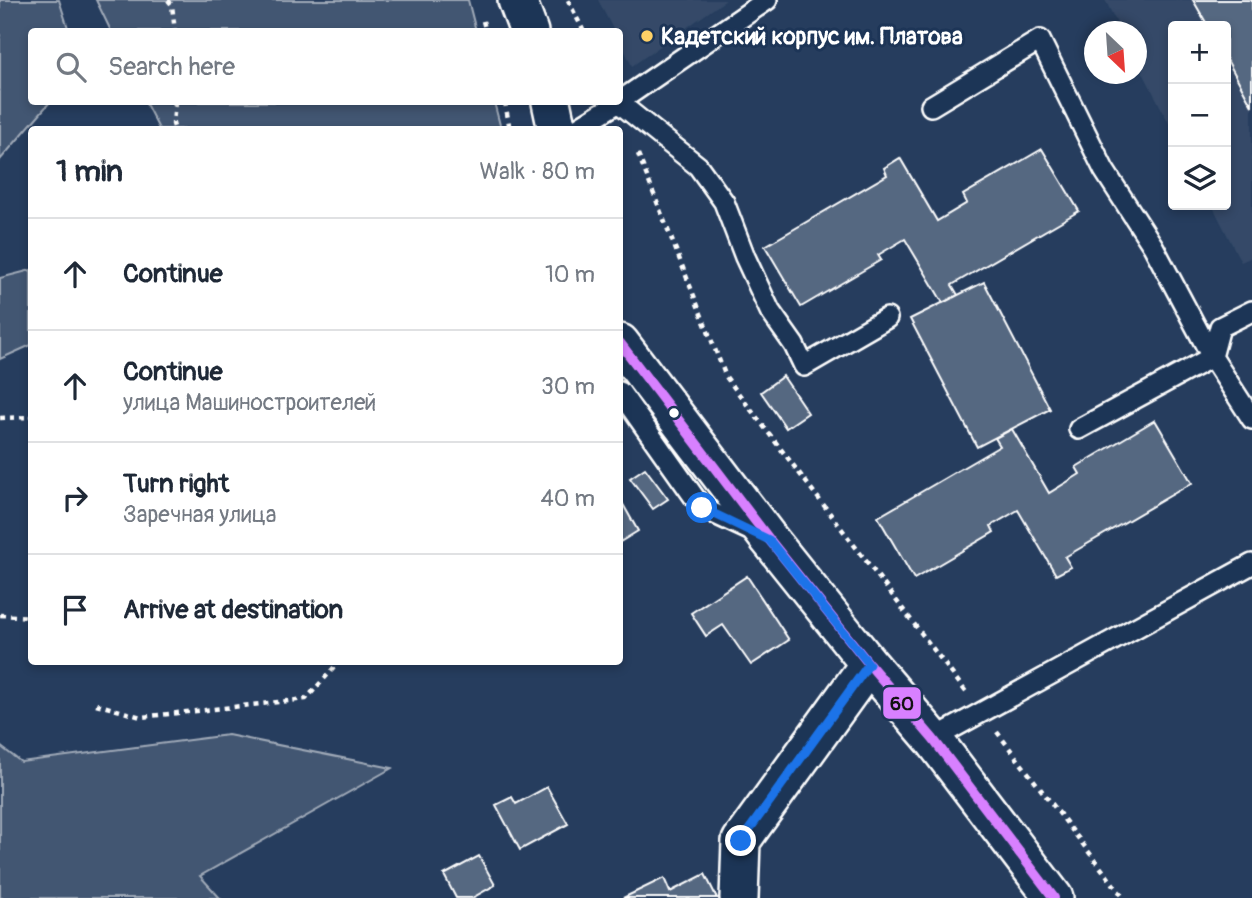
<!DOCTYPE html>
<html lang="en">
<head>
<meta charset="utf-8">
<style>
  body { margin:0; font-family:Pangolin,sans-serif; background:#f2f2f3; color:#1f2937 }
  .controls { position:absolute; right:21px; top:21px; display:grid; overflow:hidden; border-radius:7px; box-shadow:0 4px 10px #0003 }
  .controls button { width:63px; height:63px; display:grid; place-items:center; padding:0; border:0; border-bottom:2px solid #e0e1e3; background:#fff; color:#1f2937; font:35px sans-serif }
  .compass { position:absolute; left:1084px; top:21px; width:63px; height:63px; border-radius:50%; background:#fff; box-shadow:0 4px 10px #0003; rotate:155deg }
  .stop { position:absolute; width:21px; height:21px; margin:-16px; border:5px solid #1a73e8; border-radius:50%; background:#fff }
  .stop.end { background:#1a73e8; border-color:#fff; box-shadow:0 2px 7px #0008 }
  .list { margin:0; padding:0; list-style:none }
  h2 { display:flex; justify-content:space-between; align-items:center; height:91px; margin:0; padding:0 28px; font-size:30px }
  h2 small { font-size:23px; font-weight:400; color:#747a83 }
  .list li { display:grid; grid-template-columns:46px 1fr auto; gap:21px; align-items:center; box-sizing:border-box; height:112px; padding:0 28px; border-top:2px solid #e0e1e3 }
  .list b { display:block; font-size:26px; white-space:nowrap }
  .list p { margin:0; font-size:23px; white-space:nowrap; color:#747a83 }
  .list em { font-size:23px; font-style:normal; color:#747a83 }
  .icon { flex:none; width:38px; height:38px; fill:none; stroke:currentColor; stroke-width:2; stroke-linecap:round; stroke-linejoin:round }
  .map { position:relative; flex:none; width:1252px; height:898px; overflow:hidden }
  .search { position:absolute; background:#fff; box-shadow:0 4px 10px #0003; left:28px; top:28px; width:595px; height:77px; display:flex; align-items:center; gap:18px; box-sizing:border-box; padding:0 24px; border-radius:7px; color:#747a83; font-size:26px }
  .panel { position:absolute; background:#fff; box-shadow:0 4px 10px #0003; left:28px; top:126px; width:595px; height:539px; border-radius:7px }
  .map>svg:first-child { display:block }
  .built { fill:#344a68 }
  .green { fill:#425672; stroke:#a0aab8; stroke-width:2 }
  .building { fill:#556781; stroke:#fff; stroke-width:2 }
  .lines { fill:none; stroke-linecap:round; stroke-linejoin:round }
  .lane-casing { stroke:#fff; stroke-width:24 }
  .street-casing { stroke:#fff; stroke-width:42 }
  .path { stroke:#fff; stroke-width:4.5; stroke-dasharray:5 5; stroke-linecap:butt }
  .lane { stroke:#1d3557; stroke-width:19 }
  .street { stroke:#1d3557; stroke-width:37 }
  .bus-1-casing { stroke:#1d3557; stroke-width:16 }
  .bus-1 { stroke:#d880ff; stroke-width:10 }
  .route { stroke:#1a73e8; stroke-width:9 }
  .poi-dot { fill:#ffd166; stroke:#1d3557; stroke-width:2.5 }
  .bus-dot { fill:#fff; stroke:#1d3557; stroke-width:2.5 }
  .labels { text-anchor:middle; stroke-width:6; stroke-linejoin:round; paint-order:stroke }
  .poi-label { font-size:23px; font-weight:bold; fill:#fff; stroke:#1d3557; text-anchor:start }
  .line-badge { stroke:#1d3557; stroke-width:2.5 }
  .pale-badge-label { font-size:19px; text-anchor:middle; font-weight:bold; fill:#111 }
</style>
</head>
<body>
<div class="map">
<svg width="1252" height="898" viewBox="0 0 1252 898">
  <rect width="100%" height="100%" fill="#263d5e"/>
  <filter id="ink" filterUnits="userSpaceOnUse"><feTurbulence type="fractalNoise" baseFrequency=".0143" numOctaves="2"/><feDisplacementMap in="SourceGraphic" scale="14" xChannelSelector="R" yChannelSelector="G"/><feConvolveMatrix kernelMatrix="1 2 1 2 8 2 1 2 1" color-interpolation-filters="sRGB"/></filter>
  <g filter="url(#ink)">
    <path class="built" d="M598 0H726L632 66 620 41V32L614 31Z
      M1105 0H1252V257L1241 262 1212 205H1226V26H1173V131L1137 61 1136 32 1121 31Z"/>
    <path class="green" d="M0 0H59L69 31 32 32V102H50L0 160Z
      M96 0H468L476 31H111Z
      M145 102H494L501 129H159Z
      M31 270V345L0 359V278Z
      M228 735 392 768 200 876 220 898H0V746L21 762Z"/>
    <path class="building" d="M1193 0H1252V106L1226 58V26H1208Z
      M1042 149 1079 211 952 285 958 295 943 303 905 239 878 255 881 260 801 307 765 246 887 175 884 168 900 158 937 221 967 203 963 195Z
      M984 282 1050 409 977 447 910 319Z
      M783 376 808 413 786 428 761 392Z
      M1155 420 1192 483 1065 557 1071 567 1056 575 1018 510 991 526 994 532 914 579 878 517 1000 446 995 438 1012 429 1049 493 1080 474 1076 467Z
      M645 468 668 499 653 509 630 478Z
      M620 499 638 531 620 542Z
      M747 576 789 640 751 665 723 625 706 636 691 613Z
      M547 787 568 824 520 850 496 805 512 797 516 804Z
      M479 856 495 885 472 898H456L444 875Z
      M705 874 717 898H623L664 878 670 892Z"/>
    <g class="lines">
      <g class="lane-casing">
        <path id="lane" d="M620 101 767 0
          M618 102 698 166 724 202 745 257 770 311 794 345 804 366 887 318
          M931 106 1040 40 1104 170 1153 246 1212 357 1079 429
          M574 130 619 102
          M1252 311 1220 327 1212 357 1252 419
          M620 392 702 508 756 533
          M933 739 1252 564"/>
      </g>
      <g class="street-casing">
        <path id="street" d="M517 0 529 32
          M551 102 557 130
          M620 343 769 539 869 664 933 739 1054 898
          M739 898 741 841 869 664"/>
      </g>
      <path class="path" d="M168 0 172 5 175 32
        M568 0 584 32
        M483 21 486 32
        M175 102 173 124 175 130
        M505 102 510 130
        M638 154 726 377 966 692
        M0 418 32 417
        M0 615 32 617
        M96 704 141 717 306 699 339 662
        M997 732 1124 898"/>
      <use href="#lane" class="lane"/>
      <use href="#street" class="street"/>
      <g class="bus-1-casing">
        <path id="bus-1" d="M620 343 769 539 869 664 933 739 1054 898"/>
      </g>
      <use href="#bus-1" class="bus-1"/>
    </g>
  </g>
  <g class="lines" filter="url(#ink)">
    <path class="route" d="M702 508 769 540 869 664 741 841"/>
  </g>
  <circle class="poi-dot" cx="647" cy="36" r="7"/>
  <circle class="bus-dot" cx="674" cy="413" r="6"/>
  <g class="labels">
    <g class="poi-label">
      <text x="661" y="44">Кадетский корпус им. Платова</text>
    </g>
  </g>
  <rect class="line-badge" x="882" y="686" width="40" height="34" rx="7" fill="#d880ff"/>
  <g class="pale-badge-label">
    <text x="902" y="710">60</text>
  </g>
</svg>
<div class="controls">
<button>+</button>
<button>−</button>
<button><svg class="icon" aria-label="layers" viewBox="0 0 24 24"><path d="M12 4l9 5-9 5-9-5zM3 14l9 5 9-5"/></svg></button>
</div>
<svg class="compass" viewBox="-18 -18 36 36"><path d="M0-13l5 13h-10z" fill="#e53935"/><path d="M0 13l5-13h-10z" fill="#747a83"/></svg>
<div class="stop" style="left:702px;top:508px"></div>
<div class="stop end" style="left:741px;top:841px"></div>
<div class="search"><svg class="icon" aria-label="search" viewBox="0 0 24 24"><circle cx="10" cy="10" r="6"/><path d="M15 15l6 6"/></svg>Search here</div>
<section class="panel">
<h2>1 min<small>Walk · 80 m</small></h2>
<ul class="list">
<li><svg class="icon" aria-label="ahead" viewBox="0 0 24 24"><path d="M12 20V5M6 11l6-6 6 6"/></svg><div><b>Continue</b></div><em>10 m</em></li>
<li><svg class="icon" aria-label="ahead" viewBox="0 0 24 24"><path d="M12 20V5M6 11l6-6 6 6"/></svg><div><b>Continue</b><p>улица Машиностроителей</p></div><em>30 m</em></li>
<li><svg class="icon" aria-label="right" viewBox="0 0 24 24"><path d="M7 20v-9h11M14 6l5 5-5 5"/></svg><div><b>Turn right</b><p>Заречная улица</p></div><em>40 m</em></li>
<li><svg class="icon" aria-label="arrive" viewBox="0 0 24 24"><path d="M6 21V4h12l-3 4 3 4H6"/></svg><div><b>Arrive at destination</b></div></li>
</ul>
</section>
</div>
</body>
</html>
